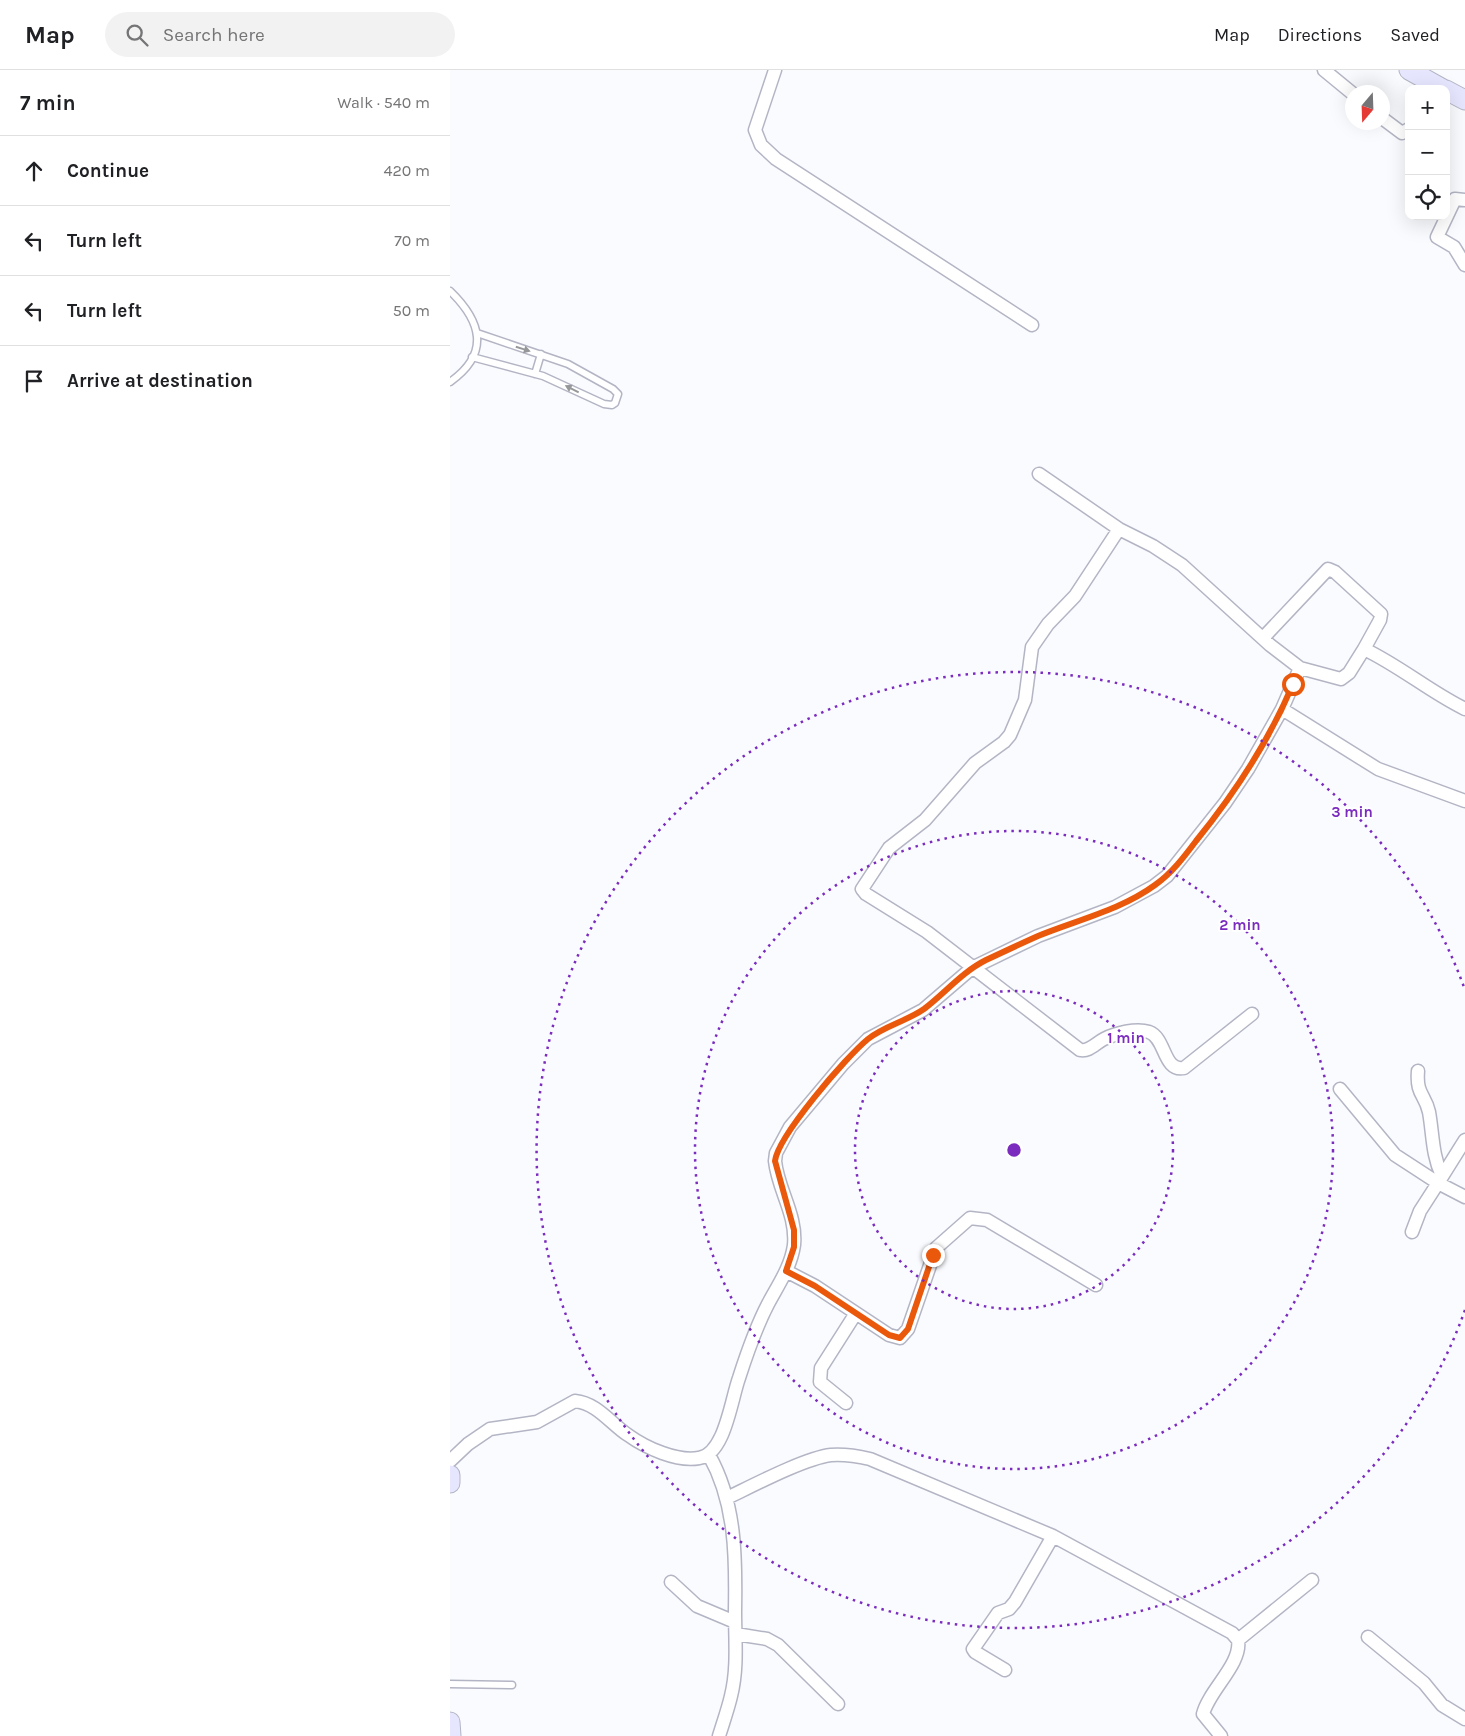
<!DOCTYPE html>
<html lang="en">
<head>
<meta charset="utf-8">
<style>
  body { margin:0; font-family:Karla,sans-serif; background:#f2f2f2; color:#202124 }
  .controls { position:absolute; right:15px; top:15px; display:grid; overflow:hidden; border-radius:10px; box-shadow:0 5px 20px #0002 }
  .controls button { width:45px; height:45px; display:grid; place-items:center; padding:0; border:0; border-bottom:1px solid #e0e0e0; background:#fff; color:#202124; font:25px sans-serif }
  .compass { position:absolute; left:895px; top:15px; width:45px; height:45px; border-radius:50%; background:#fff; box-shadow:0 5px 20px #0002; rotate:199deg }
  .stop { position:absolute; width:15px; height:15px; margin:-11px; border:4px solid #ea580c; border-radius:50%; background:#fff }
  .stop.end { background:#ea580c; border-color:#fff; box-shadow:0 1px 5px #0008 }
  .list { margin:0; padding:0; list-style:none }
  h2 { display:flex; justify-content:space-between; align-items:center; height:65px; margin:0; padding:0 20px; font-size:21px }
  h2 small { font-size:16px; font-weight:400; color:#757577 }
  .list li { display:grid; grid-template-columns:32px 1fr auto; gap:15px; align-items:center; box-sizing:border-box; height:70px; padding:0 20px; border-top:1px solid #e0e0e0 }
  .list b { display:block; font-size:19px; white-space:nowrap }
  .list em { font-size:16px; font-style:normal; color:#757577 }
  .icon { flex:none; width:28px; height:28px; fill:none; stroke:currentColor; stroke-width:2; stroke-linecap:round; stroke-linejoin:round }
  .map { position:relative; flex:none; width:1015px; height:1666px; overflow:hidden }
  header { display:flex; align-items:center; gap:30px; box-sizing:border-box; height:70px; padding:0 25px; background:#fff; border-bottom:1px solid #e0e0e0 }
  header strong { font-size:24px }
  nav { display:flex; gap:28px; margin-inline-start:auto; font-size:18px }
  .search { width:350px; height:45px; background:#f2f2f2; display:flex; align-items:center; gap:12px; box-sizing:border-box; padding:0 18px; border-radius:28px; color:#757577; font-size:19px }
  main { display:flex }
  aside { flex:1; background:#fff }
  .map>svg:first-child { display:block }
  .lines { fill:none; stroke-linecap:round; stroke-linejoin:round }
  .lane-casing { stroke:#b3b5c4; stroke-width:9 }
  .street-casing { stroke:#b3b5c4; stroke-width:15 }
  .secondary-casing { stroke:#b3b5c4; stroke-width:21 }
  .lane { stroke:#fff; stroke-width:6 }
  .street { stroke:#fff; stroke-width:12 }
  .secondary { stroke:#e6e7fe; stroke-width:19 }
  .oneway { fill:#969799 }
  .route { stroke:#ea580c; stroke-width:6 }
  .ring { fill:none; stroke:#7b2cbf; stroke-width:2.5; stroke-dasharray:2.5 5 }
  .centre { fill:#7b2cbf; stroke:#fff; stroke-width:2.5 }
  .ring-label { font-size:15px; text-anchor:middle; font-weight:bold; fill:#7b2cbf; stroke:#fff; stroke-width:4; stroke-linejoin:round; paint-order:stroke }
</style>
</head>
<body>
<header>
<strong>Map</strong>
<div class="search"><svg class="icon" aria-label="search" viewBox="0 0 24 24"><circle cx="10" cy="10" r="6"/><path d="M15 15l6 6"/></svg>Search here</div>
<nav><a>Map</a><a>Directions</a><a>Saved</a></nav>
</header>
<main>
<aside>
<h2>7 min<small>Walk · 540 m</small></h2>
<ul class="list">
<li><svg class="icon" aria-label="ahead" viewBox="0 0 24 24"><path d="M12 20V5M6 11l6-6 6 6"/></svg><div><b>Continue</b></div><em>420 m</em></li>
<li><svg class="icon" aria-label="left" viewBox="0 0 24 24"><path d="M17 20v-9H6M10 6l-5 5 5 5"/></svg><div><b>Turn left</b></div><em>70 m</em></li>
<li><svg class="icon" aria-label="left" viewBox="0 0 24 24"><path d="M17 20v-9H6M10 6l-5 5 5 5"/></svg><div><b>Turn left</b></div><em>50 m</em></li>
<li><svg class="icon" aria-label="arrive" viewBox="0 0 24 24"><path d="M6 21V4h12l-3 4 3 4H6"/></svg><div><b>Arrive at destination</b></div></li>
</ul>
</aside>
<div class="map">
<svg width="1015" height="1666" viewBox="0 0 1015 1666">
  <rect width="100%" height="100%" fill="#fafbfe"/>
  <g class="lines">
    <g class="lane-casing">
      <path id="lane" d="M0 221C31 251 41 283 0 312
        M22 287 93 306 154 334 162 335 165 333 168 324 163 319 118 294 27 263
        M85 304 91 284
        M0 1614 62 1615"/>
    </g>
    <g class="street-casing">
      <path id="street" d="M325 0 305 60 311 75 326 89 582 255
        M874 0 902 23
        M932 48 952 63 959 59
        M1015 130 1005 129 987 167 1004 177 1015 195
        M589 404 669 459 703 476 732 495 820 575 850 598 832 639
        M669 459 625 526 598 554 582 577 575 630 560 665 554 672 525 693 475 750 439 778 412 819 416 824 477 862 630 980C639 982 646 973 654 969 666 963 686 958 699 962 716 968 713 1002 734 998L802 944
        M813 568 878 499 885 502 931 544 930 550 914 579
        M850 598 891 609 899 603 914 579C950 596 980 622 1015 639
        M968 1001C966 1025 975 1024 979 1042 983 1064 982 1085 992 1106
        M890 1019 945 1085 988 1113 970 1141 962 1162
        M1015 1070 988 1113 1015 1127
        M336 1201 365 1216 439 1265 450 1268 458 1259 486 1178 520 1148 537 1150 646 1215
        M396 1333 370 1312 371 1298 406 1243
        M259 1385C286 1433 286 1488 285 1541 285 1569 288 1598 281 1626 278 1639 273 1653 269 1666
        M0 1391 18 1374 40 1359 87 1352 125 1331C147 1333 161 1354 178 1365 196 1378 227 1392 249 1388 275 1384 281 1330 289 1308 297 1283 306 1257 318 1234 328 1215 341 1197 344 1175 347 1145 328 1120 325 1091L326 1083 340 1057 393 994 418 969 473 940 522 898 588 866 665 837 704 816 717 806 775 733 798 699 832 639 928 699 1015 731
        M277 1428C302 1416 355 1388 381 1385 395 1384 407 1386 420 1389L603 1466 782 1563 788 1570C792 1594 759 1620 753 1644L771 1666
        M221 1512 247 1536 285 1552
        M286 1564 317 1569 328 1575 388 1634
        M918 1567 974 1613 992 1635 1015 1649
        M788 1570 862 1510
        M555 1600 525 1582 523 1579 548 1543 559 1539 565 1532 603 1466"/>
    </g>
    <g class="secondary-casing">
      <path id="secondary" d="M959 0 993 19
        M996 20 1015 30
        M0 1405V1413
        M0 1652 1 1666"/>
    </g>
    <use href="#lane" class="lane"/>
    <use href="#street" class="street"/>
    <use href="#secondary" class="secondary"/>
  </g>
  <defs><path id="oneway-solid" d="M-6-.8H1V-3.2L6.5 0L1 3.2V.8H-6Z" transform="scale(1.25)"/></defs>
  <g class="oneway">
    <use href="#oneway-solid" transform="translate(73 279) rotate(17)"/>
    <use href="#oneway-solid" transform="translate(122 319) rotate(-153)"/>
  </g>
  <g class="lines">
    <path class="route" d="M483 1185 458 1259 450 1268 439 1265 365 1216 336 1201 344 1177V1160L325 1091C328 1066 396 987 418 969 434 956 457 951 474 939 495 923 512 902 536 890 553 882 570 874 588 866 627 850 671 840 705 815 722 803 734 787 746 771 785 723 819 671 843 614"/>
  </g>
  <g class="ring">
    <circle cx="564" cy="1080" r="159"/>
    <circle cx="564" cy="1080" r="319"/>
    <path d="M1015 1240A478 478 0 1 1 1015 920"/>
  </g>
  <circle cx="564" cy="1080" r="8" class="centre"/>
  <g class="ring-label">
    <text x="902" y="747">3 min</text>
    <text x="790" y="860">2 min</text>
    <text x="676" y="973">1 min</text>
  </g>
</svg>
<div class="controls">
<button>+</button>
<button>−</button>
<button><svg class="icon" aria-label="locate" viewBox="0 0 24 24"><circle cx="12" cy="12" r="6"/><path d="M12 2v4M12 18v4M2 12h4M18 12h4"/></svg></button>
</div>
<svg class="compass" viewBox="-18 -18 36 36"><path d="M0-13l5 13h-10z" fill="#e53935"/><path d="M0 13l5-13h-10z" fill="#757577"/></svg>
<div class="stop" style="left:843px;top:614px"></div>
<div class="stop end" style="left:483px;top:1185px"></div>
</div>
</main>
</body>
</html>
